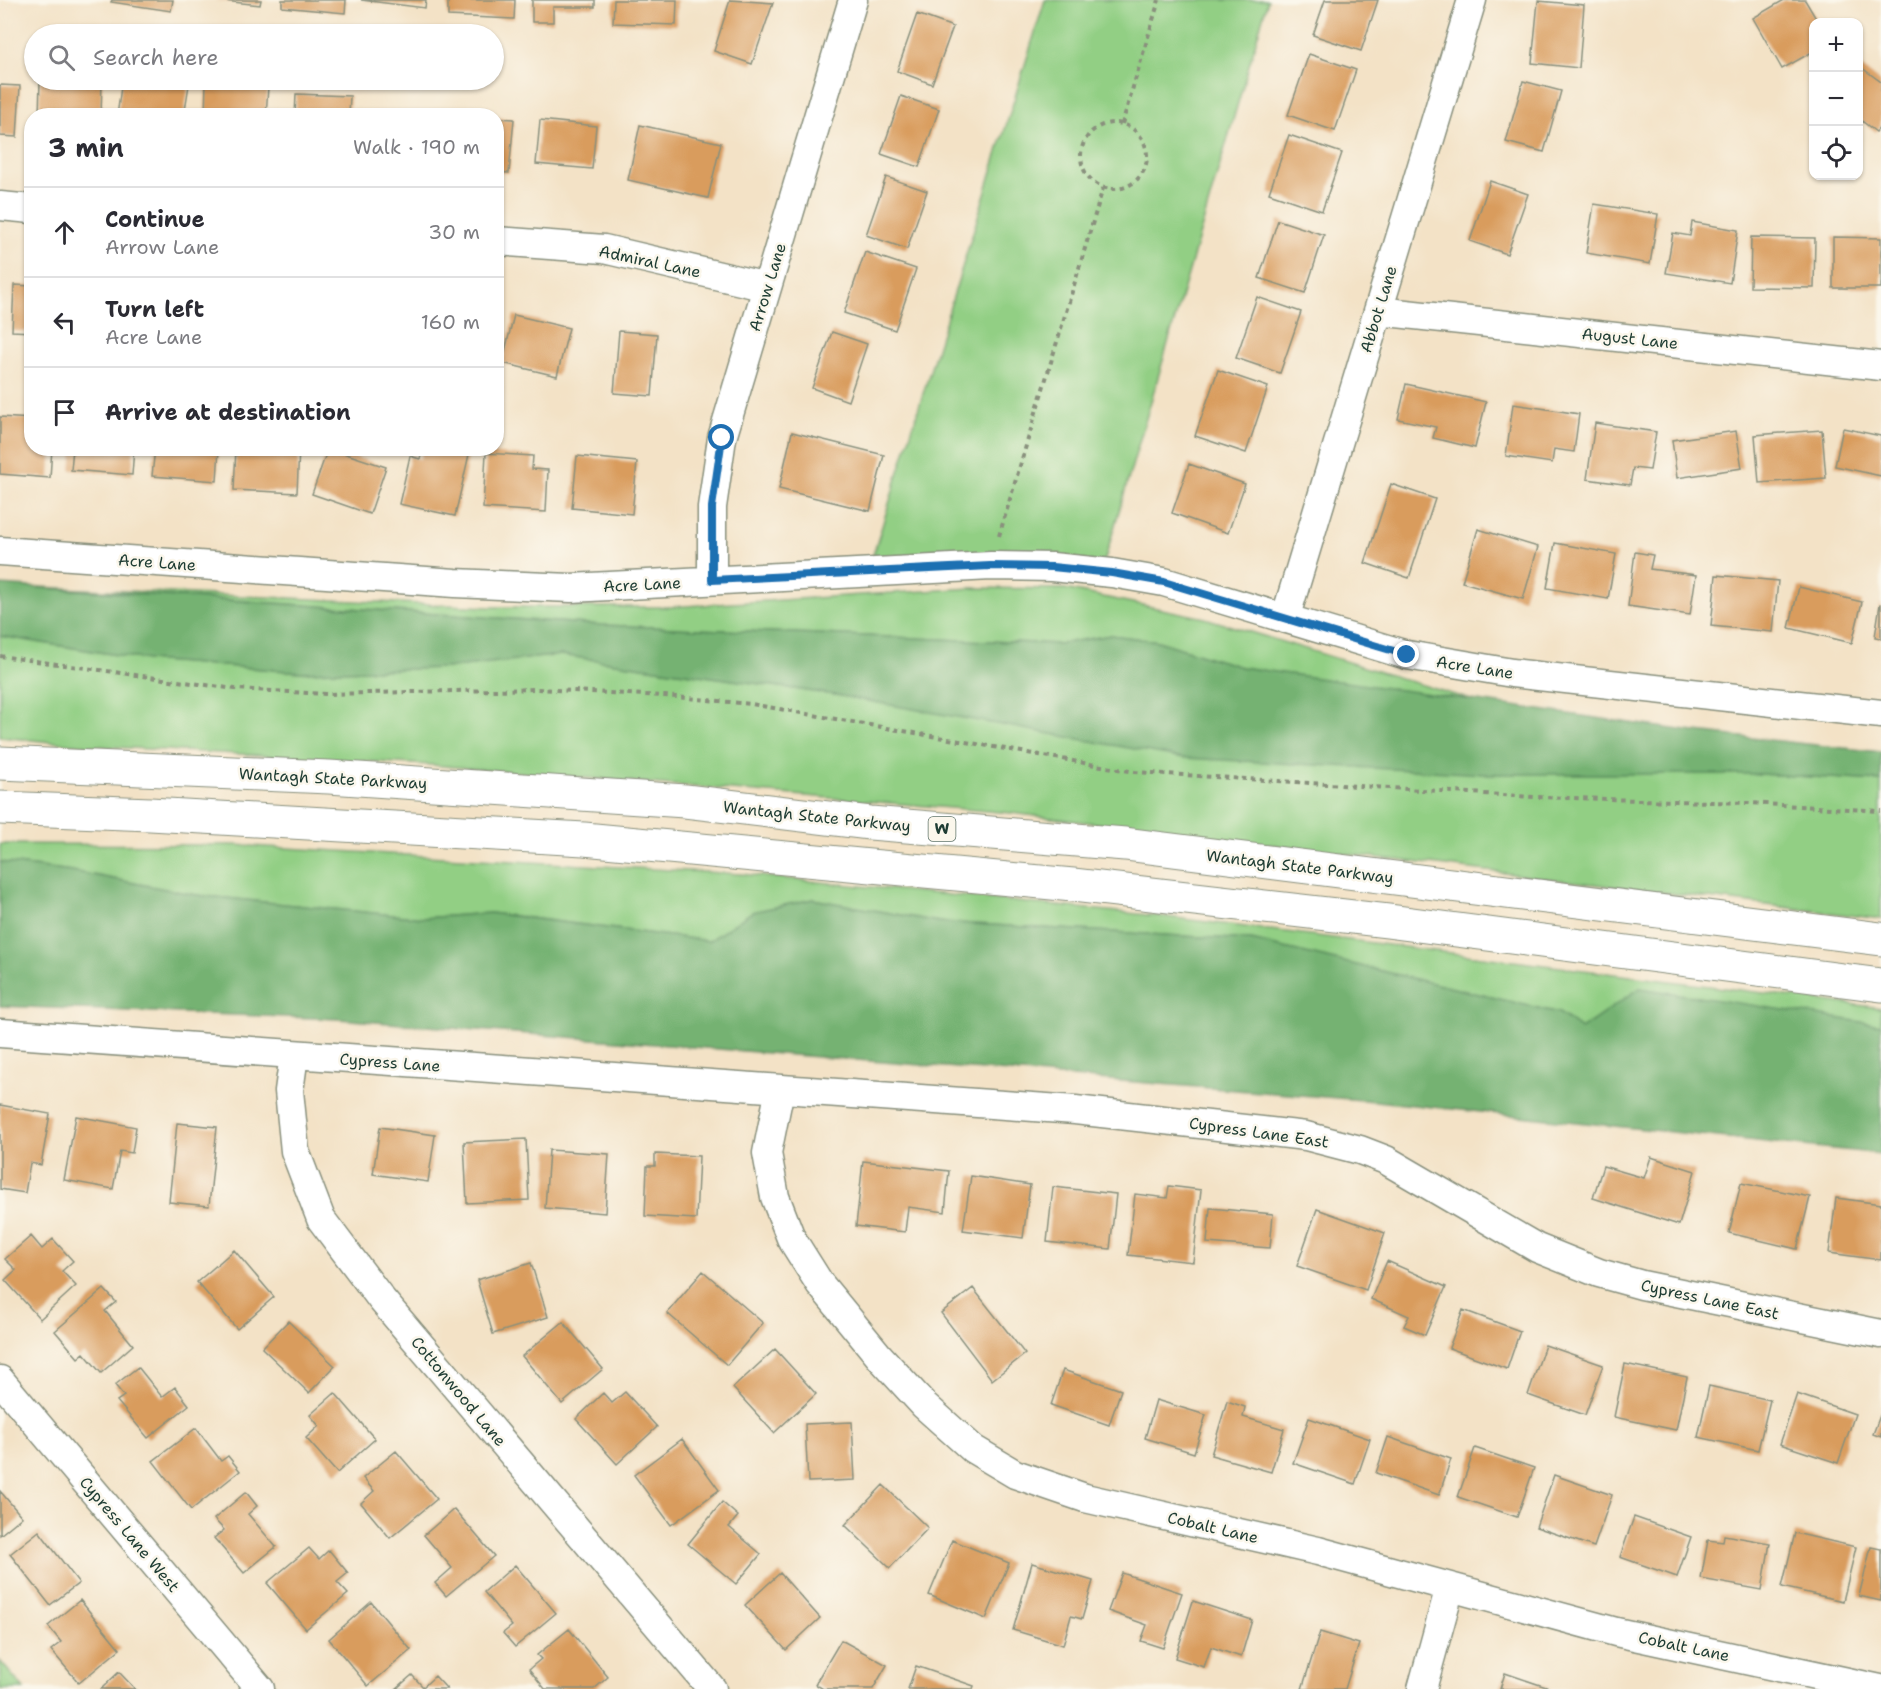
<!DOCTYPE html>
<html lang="en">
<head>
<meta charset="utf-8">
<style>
  body { margin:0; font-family:"Shantell Sans",sans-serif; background:#f7f7f7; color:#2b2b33 }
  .controls { position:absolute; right:18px; top:18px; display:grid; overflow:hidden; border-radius:12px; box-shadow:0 2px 4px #0004 }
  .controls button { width:54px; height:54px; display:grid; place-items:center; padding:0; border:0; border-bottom:2px solid #e1e1e2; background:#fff; color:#2b2b33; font:30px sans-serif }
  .stop { position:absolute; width:18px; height:18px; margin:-14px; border:4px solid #1f6fb2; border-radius:50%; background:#fff }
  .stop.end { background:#1f6fb2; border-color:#fff; box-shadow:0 2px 6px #0008 }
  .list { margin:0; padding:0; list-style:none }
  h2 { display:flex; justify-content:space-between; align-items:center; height:78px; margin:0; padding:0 24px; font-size:26px }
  h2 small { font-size:20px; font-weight:400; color:#7c7c81 }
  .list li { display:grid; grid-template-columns:39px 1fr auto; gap:18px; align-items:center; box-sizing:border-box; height:90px; padding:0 24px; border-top:2px solid #e1e1e2 }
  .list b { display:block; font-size:22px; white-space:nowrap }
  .list p { margin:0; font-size:20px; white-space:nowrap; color:#7c7c81 }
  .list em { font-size:20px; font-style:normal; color:#7c7c81 }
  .icon { flex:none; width:33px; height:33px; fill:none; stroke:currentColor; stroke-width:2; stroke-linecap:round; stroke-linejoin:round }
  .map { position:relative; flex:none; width:1881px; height:1689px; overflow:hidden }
  .search { position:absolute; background:#fff; box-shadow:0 2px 4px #0004; left:24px; top:24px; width:480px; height:66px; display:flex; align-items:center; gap:15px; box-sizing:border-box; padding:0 21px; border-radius:33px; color:#7c7c81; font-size:22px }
  .panel { position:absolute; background:#fff; box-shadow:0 2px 4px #0004; left:24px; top:108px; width:480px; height:348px; border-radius:24px }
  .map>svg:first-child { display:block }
  .green { fill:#92cf84; stroke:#58865c; stroke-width:1.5 }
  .forest { fill:#75b272; stroke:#4a7853; stroke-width:1.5 }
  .building { fill:#d99c5d }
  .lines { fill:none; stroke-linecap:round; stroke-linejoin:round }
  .minor-casing { stroke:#89907d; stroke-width:31 }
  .motorway-casing { stroke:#89907d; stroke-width:35 }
  .path { stroke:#89907d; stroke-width:4; stroke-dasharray:4.5 4.5; stroke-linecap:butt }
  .minor { stroke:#fff; stroke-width:28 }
  .motorway { stroke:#fff; stroke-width:33 }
  .route { stroke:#1f6fb2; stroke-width:8 }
  .labels { text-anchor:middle; stroke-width:5; stroke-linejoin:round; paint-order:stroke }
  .shield { fill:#fbf7ec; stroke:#61756b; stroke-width:1.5 }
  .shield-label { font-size:15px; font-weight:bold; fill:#1f3d34 }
  .street-label { font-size:16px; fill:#1f3d34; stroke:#fbf7ec }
</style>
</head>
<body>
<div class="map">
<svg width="1881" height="1689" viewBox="0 0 1881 1689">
  <rect width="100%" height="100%" fill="#fbf7ec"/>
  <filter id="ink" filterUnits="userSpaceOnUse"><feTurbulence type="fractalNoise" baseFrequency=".0167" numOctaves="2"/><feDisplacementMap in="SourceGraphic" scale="12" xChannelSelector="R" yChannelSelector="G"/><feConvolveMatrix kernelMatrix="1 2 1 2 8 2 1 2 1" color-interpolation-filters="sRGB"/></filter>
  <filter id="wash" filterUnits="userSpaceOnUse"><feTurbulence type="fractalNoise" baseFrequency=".008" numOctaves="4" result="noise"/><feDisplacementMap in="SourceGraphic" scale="24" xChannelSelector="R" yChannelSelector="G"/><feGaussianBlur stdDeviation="1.35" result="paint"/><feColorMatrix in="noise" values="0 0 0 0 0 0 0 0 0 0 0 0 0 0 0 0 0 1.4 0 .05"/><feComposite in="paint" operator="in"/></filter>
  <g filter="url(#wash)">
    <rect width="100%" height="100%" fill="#f3e2c6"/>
    <path class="green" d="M1045 0H1268L1103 566 870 565Z
      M38 587 490 607H669L972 588 1065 589 1205 618 1481 703 1240 667 1158 641 1111 635 1059 644 602 625Z
      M0 636 148 660 301 672 445 668 561 655 835 695 1760 774 1881 781V919L1011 813 431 765 94 746 0 737Z
      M0 844 234 845 741 874 1168 917 1881 1008V1025L1634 993 1581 1029 1559 1013 1251 940 939 922 813 899 752 912 709 941 490 913 423 918 196 895 72 871 0 862Z
      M0 1661 24 1689H0Z"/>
    <path class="forest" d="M0 585 602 625 1059 644 1111 635 1158 641 1241 667 1687 731 1881 752V781L1760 774H1487L1184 758 835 695 561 655 445 668 301 672 148 660 0 636Z
      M0 862 72 871 196 895 423 918 490 913 709 941 752 912 813 899 939 922 1251 940 1559 1013 1581 1029 1640 988 1881 1025V1154L1375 1101 338 1019 0 1006Z"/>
    <g id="blocks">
      <path class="building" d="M112 0H173L171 11 111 2Z
        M214 0H261L260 5Z
        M282 0H346L345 13 282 7Z
        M361 0H426L425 8Z
        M448 0H515L514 19 448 16Z
        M532 0H595V7H553V22H532Z
        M614 0H677L676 25 613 23Z
        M730 0 773 3 752 64 714 51Z
        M1325 0H1378L1361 51 1313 35Z
        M1784 0H1805L1818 22H1814V51L1782 69 1753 18Z
        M1538 1 1584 5 1579 68 1532 63Z
        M917 14 953 27 932 84 897 71Z
        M1309 54 1356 70 1335 131 1288 115Z
        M1858 65 1881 82V126L1876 132 1858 118Z
        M40 80H102L101 116H39Z
        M122 80H150L189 85 184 116H117Z
        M1523 81 1561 91 1544 152 1506 142Z
        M206 83 268 87 266 116H205Z
        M0 85 20 86 17 137 0 136Z
        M296 94 350 96 349 116H295Z
        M901 96 939 109 919 167 881 154Z
        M496 118 514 119 509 173 496 172Z
        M540 120 596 126 592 169 536 164Z
        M640 125 721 143 708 198 628 180Z
        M1289 135 1342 153 1322 211 1269 193Z
        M886 177 927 191 907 249 866 235Z
        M1490 181 1528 194 1507 254 1470 241Z
        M1594 204 1658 214 1650 264 1586 253Z
        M1278 220 1324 235 1305 293 1259 278Z
        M1692 222 1738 230 1730 283 1666 273 1673 233 1690 236Z
        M1751 237 1815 238 1814 288 1750 287Z
        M1833 237 1881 238V288H1833Z
        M865 252 916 269 895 330 844 313Z
        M14 285 32 286V332L12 331Z
        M1257 297 1301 312 1280 373 1236 358Z
        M514 315 569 328 557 376 502 363Z
        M619 331 657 334 652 396 614 393Z
        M832 332 867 344 848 401 812 388Z
        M1218 370 1268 387 1246 453 1195 436Z
        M1406 384 1486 402 1475 448 1433 438 1436 427 1398 419Z
        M1513 404 1579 414 1574 452 1554 449 1552 463 1506 456Z
        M0 417 32 419V448H52L50 478 0 474Z
        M1595 423 1656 432 1650 470 1633 468 1630 485 1587 479Z
        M1843 428 1881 436V476L1835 466Z
        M1822 430 1826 478 1759 483 1755 435Z
        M1736 431 1742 468 1677 478 1672 440Z
        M792 432 884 455 870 511 779 489Z
        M73 448H134L132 475 71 470Z
        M155 448H219L217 481 152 476Z
        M236 448H299L297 493 234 490Z
        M328 448 386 467 370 514 312 494Z
        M423 448 470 450 455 516 399 504 410 456 420 459Z
        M486 453 533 456 532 469 548 470 546 512 483 508Z
        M577 456 637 462 632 514 572 508Z
        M1189 464 1245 484 1228 533 1172 513Z
        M1391 484 1435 499 1409 578 1365 563Z
        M1478 529 1538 547 1523 599 1462 582Z
        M1555 543 1616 554 1608 599 1547 588Z
        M1635 552 1653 555 1650 569 1696 575 1690 615 1628 606Z
        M1716 575 1778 581 1773 632 1711 626Z
        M1799 587 1862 602 1852 643 1789 628Z
        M1880 604H1881V638L1875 637Z
        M0 1105 50 1114 41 1165 30 1163 25 1193 0 1189Z
        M76 1116 136 1127 132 1153 120 1151 113 1189 64 1180Z
        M177 1123 217 1127 209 1206 169 1202Z
        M380 1127 435 1135 428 1182 373 1174Z
        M526 1139 529 1200 467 1203 464 1142Z
        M549 1150 609 1154 605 1213 545 1208Z
        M655 1154 699 1156 696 1219 645 1216 647 1166H655Z
        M1651 1157 1695 1171 1679 1225 1593 1198 1603 1166 1644 1178Z
        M863 1161 949 1171 945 1212 908 1207 905 1232 856 1226Z
        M971 1176 1030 1185 1023 1238 963 1230Z
        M1741 1183 1810 1197 1797 1249 1729 1233Z
        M1169 1186 1201 1190 1193 1262 1128 1255 1135 1194 1167 1198Z
        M1053 1187 1116 1194 1110 1249 1047 1242Z
        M1836 1198 1881 1204V1260L1829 1253Z
        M1210 1208 1273 1214 1270 1248 1207 1243Z
        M1317 1209 1385 1233 1366 1290 1297 1266Z
        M31 1236 42 1249 53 1239 73 1261 62 1271 76 1286 40 1319 5 1280 16 1270 5 1259Z
        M234 1250 274 1297 237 1329 197 1282Z
        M1387 1261 1446 1287 1425 1335 1404 1326 1409 1316 1371 1299Z
        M531 1263 548 1317 493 1334 477 1280Z
        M703 1271 763 1323 727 1365 667 1313Z
        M973 1288 1025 1354 992 1380 941 1313Z
        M104 1289 116 1302 105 1311 133 1345 101 1373 84 1353 78 1358 55 1331Z
        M1463 1310 1520 1331 1507 1369 1449 1348Z
        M288 1321 335 1366 309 1393 262 1348Z
        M563 1322 603 1369 562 1404 522 1356Z
        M1545 1345 1603 1365 1585 1415 1528 1395Z
        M775 1349 816 1394 774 1433 733 1388Z
        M1625 1364 1687 1377 1676 1430 1614 1417Z
        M138 1367 162 1397 175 1387 189 1405 148 1438 117 1401 124 1396 115 1385Z
        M1063 1370 1121 1390 1109 1425 1051 1405Z
        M1709 1386 1770 1400 1758 1450 1698 1437Z
        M625 1392 657 1427 617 1464 576 1419 603 1393 612 1403Z
        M335 1393 375 1439 337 1473 306 1438 319 1426 310 1415Z
        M1797 1394 1855 1414 1838 1463 1780 1444Z
        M1156 1400 1206 1415 1194 1453 1145 1438Z
        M1227 1401 1245 1407 1243 1417 1284 1429 1271 1472 1211 1455Z
        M1881 1413V1437L1873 1434Z
        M1309 1418 1370 1439 1355 1484 1293 1463Z
        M852 1422 855 1480 808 1482 805 1424Z
        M196 1428 221 1461 228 1456 240 1471 191 1510 153 1461Z
        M1388 1437 1451 1459 1439 1495 1376 1473Z
        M682 1439 719 1490 671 1525 634 1475Z
        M1475 1448 1534 1468 1517 1517 1458 1497Z
        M396 1451 437 1499 390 1538 361 1503 374 1491 363 1478Z
        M1554 1475 1612 1495 1594 1547 1536 1527Z
        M883 1485 928 1528 890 1568 845 1525Z
        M0 1491 22 1517 0 1535Z
        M246 1492 257 1506 248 1514 276 1547 244 1573 214 1538 224 1530 214 1519Z
        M722 1502 738 1516 729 1527 761 1554 736 1584 688 1544Z
        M454 1509 494 1556 446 1596 435 1583 452 1568 424 1535Z
        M1634 1517 1691 1537 1677 1577 1620 1557Z
        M39 1531 79 1583 50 1605 10 1554Z
        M1795 1533 1856 1547 1843 1601 1782 1587Z
        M1724 1535 1770 1543 1762 1590 1701 1579 1708 1540 1723 1542Z
        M952 1540 1009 1563 986 1619 929 1595Z
        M1871 1547 1881 1549V1601L1859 1596Z
        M309 1548 319 1559 329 1550 348 1573 337 1582 348 1594 306 1629 267 1583Z
        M1032 1563 1093 1581 1082 1619 1071 1616 1063 1645 1013 1630Z
        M515 1565 556 1613 515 1647 503 1633 512 1626 484 1592Z
        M780 1573 820 1618 786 1650 745 1605Z
        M1122 1573 1182 1593 1163 1648 1141 1641 1147 1625 1108 1611Z
        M80 1600 120 1649 79 1683 51 1650 61 1642 48 1626Z
        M1193 1601 1252 1620 1241 1657 1211 1647 1204 1667 1175 1658Z
        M371 1602 411 1650 368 1686 329 1639Z
        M569 1629 608 1677 594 1689H545L529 1669 541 1659 537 1655Z
        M1320 1632 1359 1644 1345 1689H1302Z
        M841 1640 887 1665 873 1689H823L815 1684Z
        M916 1666 974 1686 973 1689H908Z
        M119 1672 135 1689H101Z
        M1505 1673 1552 1689H1500Z
        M412 1675 423 1687 435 1676 447 1689H396Z"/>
    </g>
  </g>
  <g filter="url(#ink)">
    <use href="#blocks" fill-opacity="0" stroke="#89907d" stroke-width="1.5"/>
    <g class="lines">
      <g class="minor-casing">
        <path id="minor" d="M0 206 32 209
          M496 241 604 249 767 287
          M1378 311 1881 366
          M0 551 455 583 571 588 991 566 1052 567 1112 573 1164 582 1407 655 1512 673 1881 714
          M712 580V507L722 438 853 0
          M1285 619 1472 0
          M0 1033 1075 1110 1306 1136 1360 1150 1386 1160 1537 1248 1599 1273 1642 1285 1881 1334
          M294 1055 289 1091 295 1151 321 1219 382 1300 712 1689
          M780 1089 767 1153 775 1197 791 1238 820 1284 879 1356 924 1405 973 1449 1015 1474 1085 1498 1318 1551 1616 1632 1880 1689
          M0 1380 260 1689
          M1422 1689 1450 1587"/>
      </g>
      <g class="motorway-casing">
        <path id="motorway" d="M0 763 329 777 685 801 870 823 1125 844 1881 939
          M0 808 150 814 584 839 1073 885 1388 921 1881 985"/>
      </g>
      <path class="path" d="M1081 156a33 33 0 1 1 66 0a33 33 0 1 1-66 0Z
        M1122 124 1159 0
        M999 536 1103 188
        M0 656 235 689 327 694 537 689 665 696 751 704 1135 772 1534 797 1749 803 1881 811"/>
      <use href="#minor" class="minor"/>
      <use href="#motorway" class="motorway"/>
    </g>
  </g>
  <g class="lines" filter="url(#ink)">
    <path class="route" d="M722 438 712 507V580L990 566 1052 567 1112 573 1164 582 1407 655"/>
  </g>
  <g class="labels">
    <rect class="shield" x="928.5" y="817" width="27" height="24" rx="4.5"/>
    <g class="shield-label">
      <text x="942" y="834">W</text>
    </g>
    <g class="street-label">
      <text transform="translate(650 261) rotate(12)" y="6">Admiral Lane</text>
      <text transform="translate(767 287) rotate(-73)" y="6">Arrow Lane</text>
      <text transform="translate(1378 309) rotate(-73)" y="6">Abbot Lane</text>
      <text transform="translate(1630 338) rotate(6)" y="6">August Lane</text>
      <text transform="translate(157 562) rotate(4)" y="6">Acre Lane</text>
      <text transform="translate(642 584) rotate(-3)" y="6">Acre Lane</text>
      <text transform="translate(1475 667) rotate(9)" y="6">Acre Lane</text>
      <text transform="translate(333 778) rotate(3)" y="6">Wantagh State Parkway</text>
      <text transform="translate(817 816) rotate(6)" y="6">Wantagh State Parkway</text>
      <text transform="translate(1300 866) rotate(7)" y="6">Wantagh State Parkway</text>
      <text transform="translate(390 1062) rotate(4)" y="6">Cypress Lane</text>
      <text transform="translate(1259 1132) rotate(8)" y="6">Cypress Lane East</text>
      <text transform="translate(1710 1299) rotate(12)" y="6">Cypress Lane East</text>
      <text transform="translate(459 1391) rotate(50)" y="6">Cottonwood Lane</text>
      <text transform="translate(1213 1527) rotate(13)" y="6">Cobalt Lane</text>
      <text transform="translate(130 1534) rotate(50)" y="6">Cypress Lane West</text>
      <text transform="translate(1684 1646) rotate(12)" y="6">Cobalt Lane</text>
    </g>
  </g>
</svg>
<div class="controls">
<button>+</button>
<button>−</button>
<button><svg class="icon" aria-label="locate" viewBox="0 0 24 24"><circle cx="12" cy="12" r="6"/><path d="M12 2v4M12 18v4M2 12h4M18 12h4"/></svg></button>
</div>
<div class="stop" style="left:722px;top:438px"></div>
<div class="stop end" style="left:1407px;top:655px"></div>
<div class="search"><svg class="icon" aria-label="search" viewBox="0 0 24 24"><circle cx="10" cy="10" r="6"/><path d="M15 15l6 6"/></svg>Search here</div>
<section class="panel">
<h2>3 min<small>Walk · 190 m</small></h2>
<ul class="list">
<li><svg class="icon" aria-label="ahead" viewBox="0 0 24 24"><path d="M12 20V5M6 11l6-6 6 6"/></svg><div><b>Continue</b><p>Arrow Lane</p></div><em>30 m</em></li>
<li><svg class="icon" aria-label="left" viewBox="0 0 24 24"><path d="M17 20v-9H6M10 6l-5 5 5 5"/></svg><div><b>Turn left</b><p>Acre Lane</p></div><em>160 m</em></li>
<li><svg class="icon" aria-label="arrive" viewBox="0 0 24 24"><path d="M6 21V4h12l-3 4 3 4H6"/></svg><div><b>Arrive at destination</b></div></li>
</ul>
</section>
</div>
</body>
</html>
